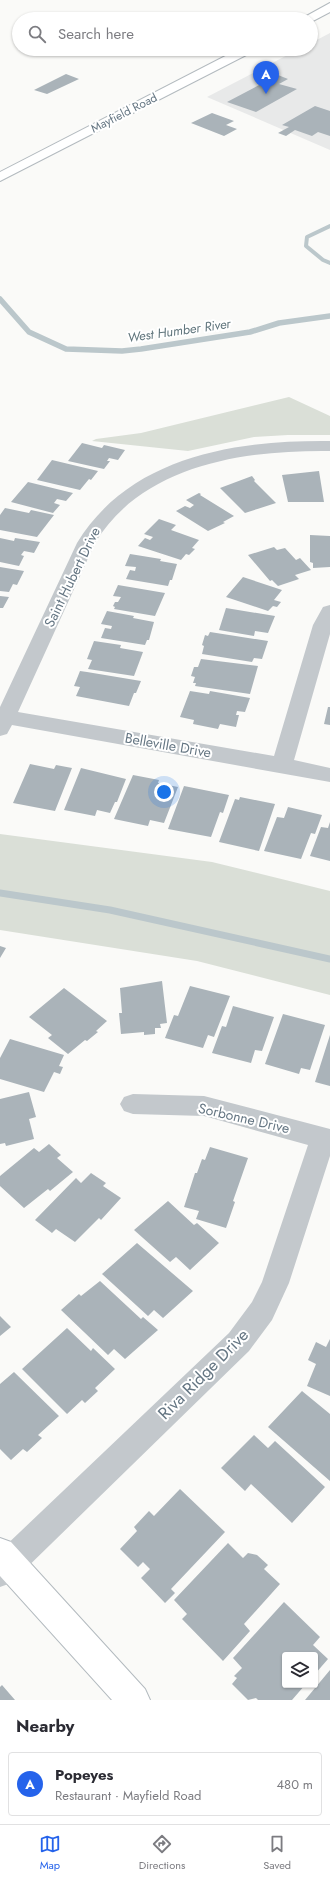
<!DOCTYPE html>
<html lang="en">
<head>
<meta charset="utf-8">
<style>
  body { margin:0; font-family:Jost,sans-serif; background:#f7f7f7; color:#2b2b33 }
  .controls { position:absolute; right:12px; bottom:12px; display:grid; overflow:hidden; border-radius:4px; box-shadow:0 1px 3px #0004 }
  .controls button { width:36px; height:36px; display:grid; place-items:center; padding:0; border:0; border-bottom:1px solid #e1e1e2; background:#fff; color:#2b2b33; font:20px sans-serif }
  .you { position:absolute; left:164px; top:792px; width:14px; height:14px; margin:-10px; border:3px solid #fff; border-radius:50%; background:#1a73e8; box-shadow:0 0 0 6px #1a73e833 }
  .badge { display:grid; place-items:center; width:26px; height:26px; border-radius:50%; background:#2563eb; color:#fff; font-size:13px; font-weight:700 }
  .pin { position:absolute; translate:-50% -33px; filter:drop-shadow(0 1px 2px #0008) }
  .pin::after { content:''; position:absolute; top:21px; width:14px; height:12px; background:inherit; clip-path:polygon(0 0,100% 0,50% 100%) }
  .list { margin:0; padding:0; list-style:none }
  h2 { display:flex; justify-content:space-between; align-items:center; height:52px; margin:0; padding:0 16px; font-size:17px }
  h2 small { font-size:13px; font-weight:400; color:#7c7c81 }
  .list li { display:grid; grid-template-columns:26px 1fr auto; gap:12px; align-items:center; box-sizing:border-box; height:64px; margin:0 8px 8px; padding:0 8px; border:1px solid #e1e1e2; border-radius:4px }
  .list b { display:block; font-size:15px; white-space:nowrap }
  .list p { margin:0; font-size:13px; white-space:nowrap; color:#7c7c81 }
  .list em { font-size:13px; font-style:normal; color:#7c7c81 }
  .icon { flex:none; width:22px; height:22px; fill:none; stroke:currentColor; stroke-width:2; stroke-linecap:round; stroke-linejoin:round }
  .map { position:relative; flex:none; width:330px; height:1700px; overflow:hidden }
  .search { position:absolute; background:#fff; box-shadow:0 1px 3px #0004; left:12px; right:12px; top:12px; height:44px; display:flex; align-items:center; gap:10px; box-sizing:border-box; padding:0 14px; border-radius:22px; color:#7c7c81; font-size:15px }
  .sheet { height:124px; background:#fff }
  nav { display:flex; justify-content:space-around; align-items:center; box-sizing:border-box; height:56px; border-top:1px solid #e1e1e2; background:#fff; font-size:11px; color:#7c7c81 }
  nav a { display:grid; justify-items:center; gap:2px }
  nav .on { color:#2563eb }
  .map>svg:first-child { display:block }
  .built { fill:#e8e9e9 }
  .green { fill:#dadfd7 }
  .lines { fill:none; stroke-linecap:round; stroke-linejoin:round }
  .stream-far2 { stroke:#bbc7cb; stroke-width:4 }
  .stream-far1 { stroke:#bbc7cb; stroke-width:5.5 }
  .stream { stroke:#bbc7cb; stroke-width:7 }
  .building { fill:#aab3b9 }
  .secondary-casing { stroke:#b3babf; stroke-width:2 }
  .street { fill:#c3c8cc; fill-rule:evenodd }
  .secondary { fill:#fff; fill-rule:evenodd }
  .labels { text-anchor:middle; stroke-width:4; stroke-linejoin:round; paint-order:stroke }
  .far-street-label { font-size:12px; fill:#657683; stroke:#fff }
  .far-water-label { font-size:13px; font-style:italic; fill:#60757c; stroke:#fff }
  .street-label { font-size:14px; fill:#657683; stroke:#fff }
  .near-street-label { font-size:17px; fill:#657683; stroke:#fff }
</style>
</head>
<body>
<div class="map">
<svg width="330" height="1700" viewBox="0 0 330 1700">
  <rect width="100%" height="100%" fill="#fafaf8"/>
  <path class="built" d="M330 33V150L207 97 299 49H311V43Z"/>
  <path class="green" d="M289 397 330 416V435H288L254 437 188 451 92 441 96 439 141 433Z
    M0 834 212 862 330 891V995L197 961 0 930Z"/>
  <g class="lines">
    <path class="stream-far2" d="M330 226 307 237 306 246 323 260 330 263"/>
    <path class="stream-far1" d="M0 299 29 332 66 349 122 351 141 349 250 332 279 323 330 316"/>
    <path class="stream" d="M0 893 110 910 330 959"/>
  </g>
  <path class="building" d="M66 74 79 79 47 94 34 90Z
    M278 75 288 79 279 84 297 89 256 112 227 102Z
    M315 106 330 111V136L318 132 312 136 295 130 286 136 278 133 289 127 282 125Z
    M212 113 234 121 226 125 237 129 224 136 191 123Z
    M82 443 102 448 104 445 125 450 118 460 109 458 107 461H110L104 469 68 461Z
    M52 460 98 471 91 480 89 479 80 490 37 480Z
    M319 471 324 502H288L282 475Z
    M252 476 255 480 254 481 276 503 245 513 220 488Z
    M28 482 73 493 66 501 57 499 54 503 60 505 53 513 11 502Z
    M199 493 201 494 200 495 234 516 223 522 225 523 208 531 176 511 185 506 190 508 194 505 186 500Z
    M5 508 29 513 31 510 54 515 37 537 0 530V515Z
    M159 519 176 525 171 530 199 540 192 548 195 549 189 555 186 554 181 560 138 546 145 538 150 540 153 537 144 534Z
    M310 535 330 536V567L313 568V563L310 562Z
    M0 538 14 541 15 538 40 542 34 553 24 551 21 555 24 556 19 566 0 562Z
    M274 547 277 550 285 548 296 560 300 558 311 570 295 575 299 579 278 586 272 580 270 581 248 555Z
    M130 554 161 559 160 561 177 564 172 580H170L168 586 126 579 130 570 135 571 136 567 125 566Z
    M0 567 24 571 17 585 13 584 9 592 0 591Z
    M243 577 282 590 274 600 281 602 277 607 273 606 268 611 226 597Z
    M118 585 165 593 155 616 114 609 115 607 113 606 115 602H118L121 597 113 596Z
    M0 596 9 597 3 608H0Z
    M226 608 275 616 268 633 255 631 254 636 219 630Z
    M107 611 134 616 133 618 154 622 149 640H147L145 645 101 638 105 628 111 629 112 626 101 624Z
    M210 632 268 641 262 659 254 658 252 662 202 654 204 646 202 645 205 635 208 636Z
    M94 641 121 645 120 648 143 652 134 676 88 669 92 660 87 659Z
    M201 659 258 666 250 694 195 686 196 683H193L195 677 191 676 194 667H198Z
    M80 671 87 672 141 681 136 693H134L129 706 76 696 80 687 74 686Z
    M190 691 209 694 210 691 250 698 245 712 237 711 236 715H239L236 727 220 724 218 729 193 724 194 720 180 717Z
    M328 707H330V725L324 724Z
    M30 764 54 769 56 765 72 768 55 811 13 803Z
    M81 768 126 779 117 802H115L110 813 97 810 95 816 64 810Z
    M133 775 159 780 158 783 178 787 164 823 150 820 148 826 114 819Z
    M184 786 229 795 223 813 220 812 211 837 168 829Z
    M240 797 275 804 259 851 219 842 235 799 239 800Z
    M288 807 322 815 315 834 311 833 301 859 264 851 277 817 284 818Z
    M330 822V861L310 856 321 827 328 828Z
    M0 946 6 948 0 958Z
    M162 981 167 1023 160 1024 161 1028H155V1034L144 1035V1032L121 1034 119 1013H122L120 988Z
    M190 986 230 996 214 1037 208 1035 203 1048 165 1038 174 1015 178 1016Z
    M64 988 107 1021 96 1031 98 1032 87 1041 85 1040 68 1054 48 1038 52 1035 29 1017Z
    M233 1006 274 1017 262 1051 255 1050 251 1063 212 1053 222 1026 226 1027Z
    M283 1014 325 1025 310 1070 301 1068 299 1074 265 1064Z
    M330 1035V1086L315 1082Z
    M10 1039 64 1055 59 1066 63 1067 60 1074 54 1072 44 1092 0 1079V1058Z
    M29 1092 36 1117 29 1119 34 1139 6 1146 5 1143 0 1144V1099Z
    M49 1144 61 1155 57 1158 73 1172 50 1191 48 1189 24 1208 0 1186V1176L34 1148 39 1152Z
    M210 1147 248 1158 233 1201 235 1202 226 1228 196 1219 199 1211 184 1207 195 1173H197L202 1159 205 1160Z
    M91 1173 106 1183 103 1186 121 1198 101 1220 99 1218 75 1242 56 1229 52 1233 35 1220 76 1178 81 1183Z
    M168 1201 194 1225 197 1223 219 1243 190 1270 176 1257 170 1262 134 1230Z
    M137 1243 193 1291 163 1318 154 1310 148 1316 102 1274Z
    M100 1281 141 1319 143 1317 158 1330 125 1359 114 1349 108 1355 61 1310 79 1294 81 1296Z
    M0 1316 11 1327 0 1336Z
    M67 1328 91 1351 93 1348 115 1369 95 1388 98 1391 85 1403 82 1400 67 1414 22 1369Z
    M330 1339V1396L307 1386 316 1364 308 1360 316 1342 326 1347Z
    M14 1372 59 1416 38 1435 42 1438 27 1452 23 1449 11 1460 0 1449V1384Z
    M302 1391 330 1414V1481L268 1427Z
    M254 1435 268 1448 275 1441 325 1487 292 1523 251 1484 245 1491 221 1468Z
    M180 1489 225 1532 171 1589 175 1593 165 1603 141 1578 150 1569 143 1562 138 1567 120 1549 137 1531 134 1527 149 1511 154 1516Z
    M228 1543 243 1558 248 1553 257 1555 268 1565 264 1569 280 1584 244 1624 250 1631 223 1661 182 1619 187 1614 174 1600Z
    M284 1602 320 1637 313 1645 328 1659 315 1674V1655H285V1685H305L292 1700H258L256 1698 248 1700 232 1684 237 1678 234 1676 242 1668 233 1658Z
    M330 1670V1700H305Z
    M2 1685 15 1700H0V1687Z"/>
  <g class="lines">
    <g class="secondary-casing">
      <path id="secondary" d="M330 3V12L311 22V19H301Z
        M239 49H254L252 52 0 181V172Z
        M0 1538 11 1542 145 1689 150 1700H112L0 1576Z"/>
    </g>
    <path class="street" d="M330 441V451C246 450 143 464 95 543L18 712 274 756 313 625 323 607 330 605V634L294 760 330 768V782L12 725 7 734 0 736V707L77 543C130 456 236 440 330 441Z
      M133 1094 204 1096 330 1129V1156L289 1283 272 1320 249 1351 11 1583 0 1587V1551L229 1333 252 1302 262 1282 308 1145 204 1116 133 1114 124 1111 120 1104 124 1097Z"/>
    <use href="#secondary" class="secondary"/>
  </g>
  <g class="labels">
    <g class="far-street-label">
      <text transform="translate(124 113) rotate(-27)" y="4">Mayfield Road</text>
    </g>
    <g class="far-water-label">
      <text transform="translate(179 330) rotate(-8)" y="5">West Humber River</text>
    </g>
    <g class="street-label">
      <text transform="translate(72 577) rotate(-64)" y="5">Saint Hubert Drive</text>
      <text transform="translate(168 745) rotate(10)" y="5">Belleville Drive</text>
      <text transform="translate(244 1118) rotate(13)" y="5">Sorbonne Drive</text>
    </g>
    <g class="near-street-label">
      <text transform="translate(203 1374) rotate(-45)" y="6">Riva Ridge Drive</text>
    </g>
  </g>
</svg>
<div class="controls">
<button><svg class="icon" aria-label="layers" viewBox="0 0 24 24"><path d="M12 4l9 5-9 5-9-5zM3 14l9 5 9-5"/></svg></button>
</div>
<div class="you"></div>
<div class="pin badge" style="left:266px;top:94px">A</div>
<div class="search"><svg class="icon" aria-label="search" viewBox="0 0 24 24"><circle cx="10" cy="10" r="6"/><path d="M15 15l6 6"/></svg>Search here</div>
</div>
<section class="sheet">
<h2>Nearby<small></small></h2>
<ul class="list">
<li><span class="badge">A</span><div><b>Popeyes</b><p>Restaurant · Mayfield Road</p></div><em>480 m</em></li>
</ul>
</section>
<nav>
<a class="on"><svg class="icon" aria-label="map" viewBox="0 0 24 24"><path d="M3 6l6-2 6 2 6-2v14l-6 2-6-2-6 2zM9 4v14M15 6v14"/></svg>Map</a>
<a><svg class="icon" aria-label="directions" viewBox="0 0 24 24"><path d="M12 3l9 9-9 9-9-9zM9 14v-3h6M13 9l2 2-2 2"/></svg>Directions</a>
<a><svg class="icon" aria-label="saved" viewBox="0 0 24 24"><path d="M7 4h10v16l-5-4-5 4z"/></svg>Saved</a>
</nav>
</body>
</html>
